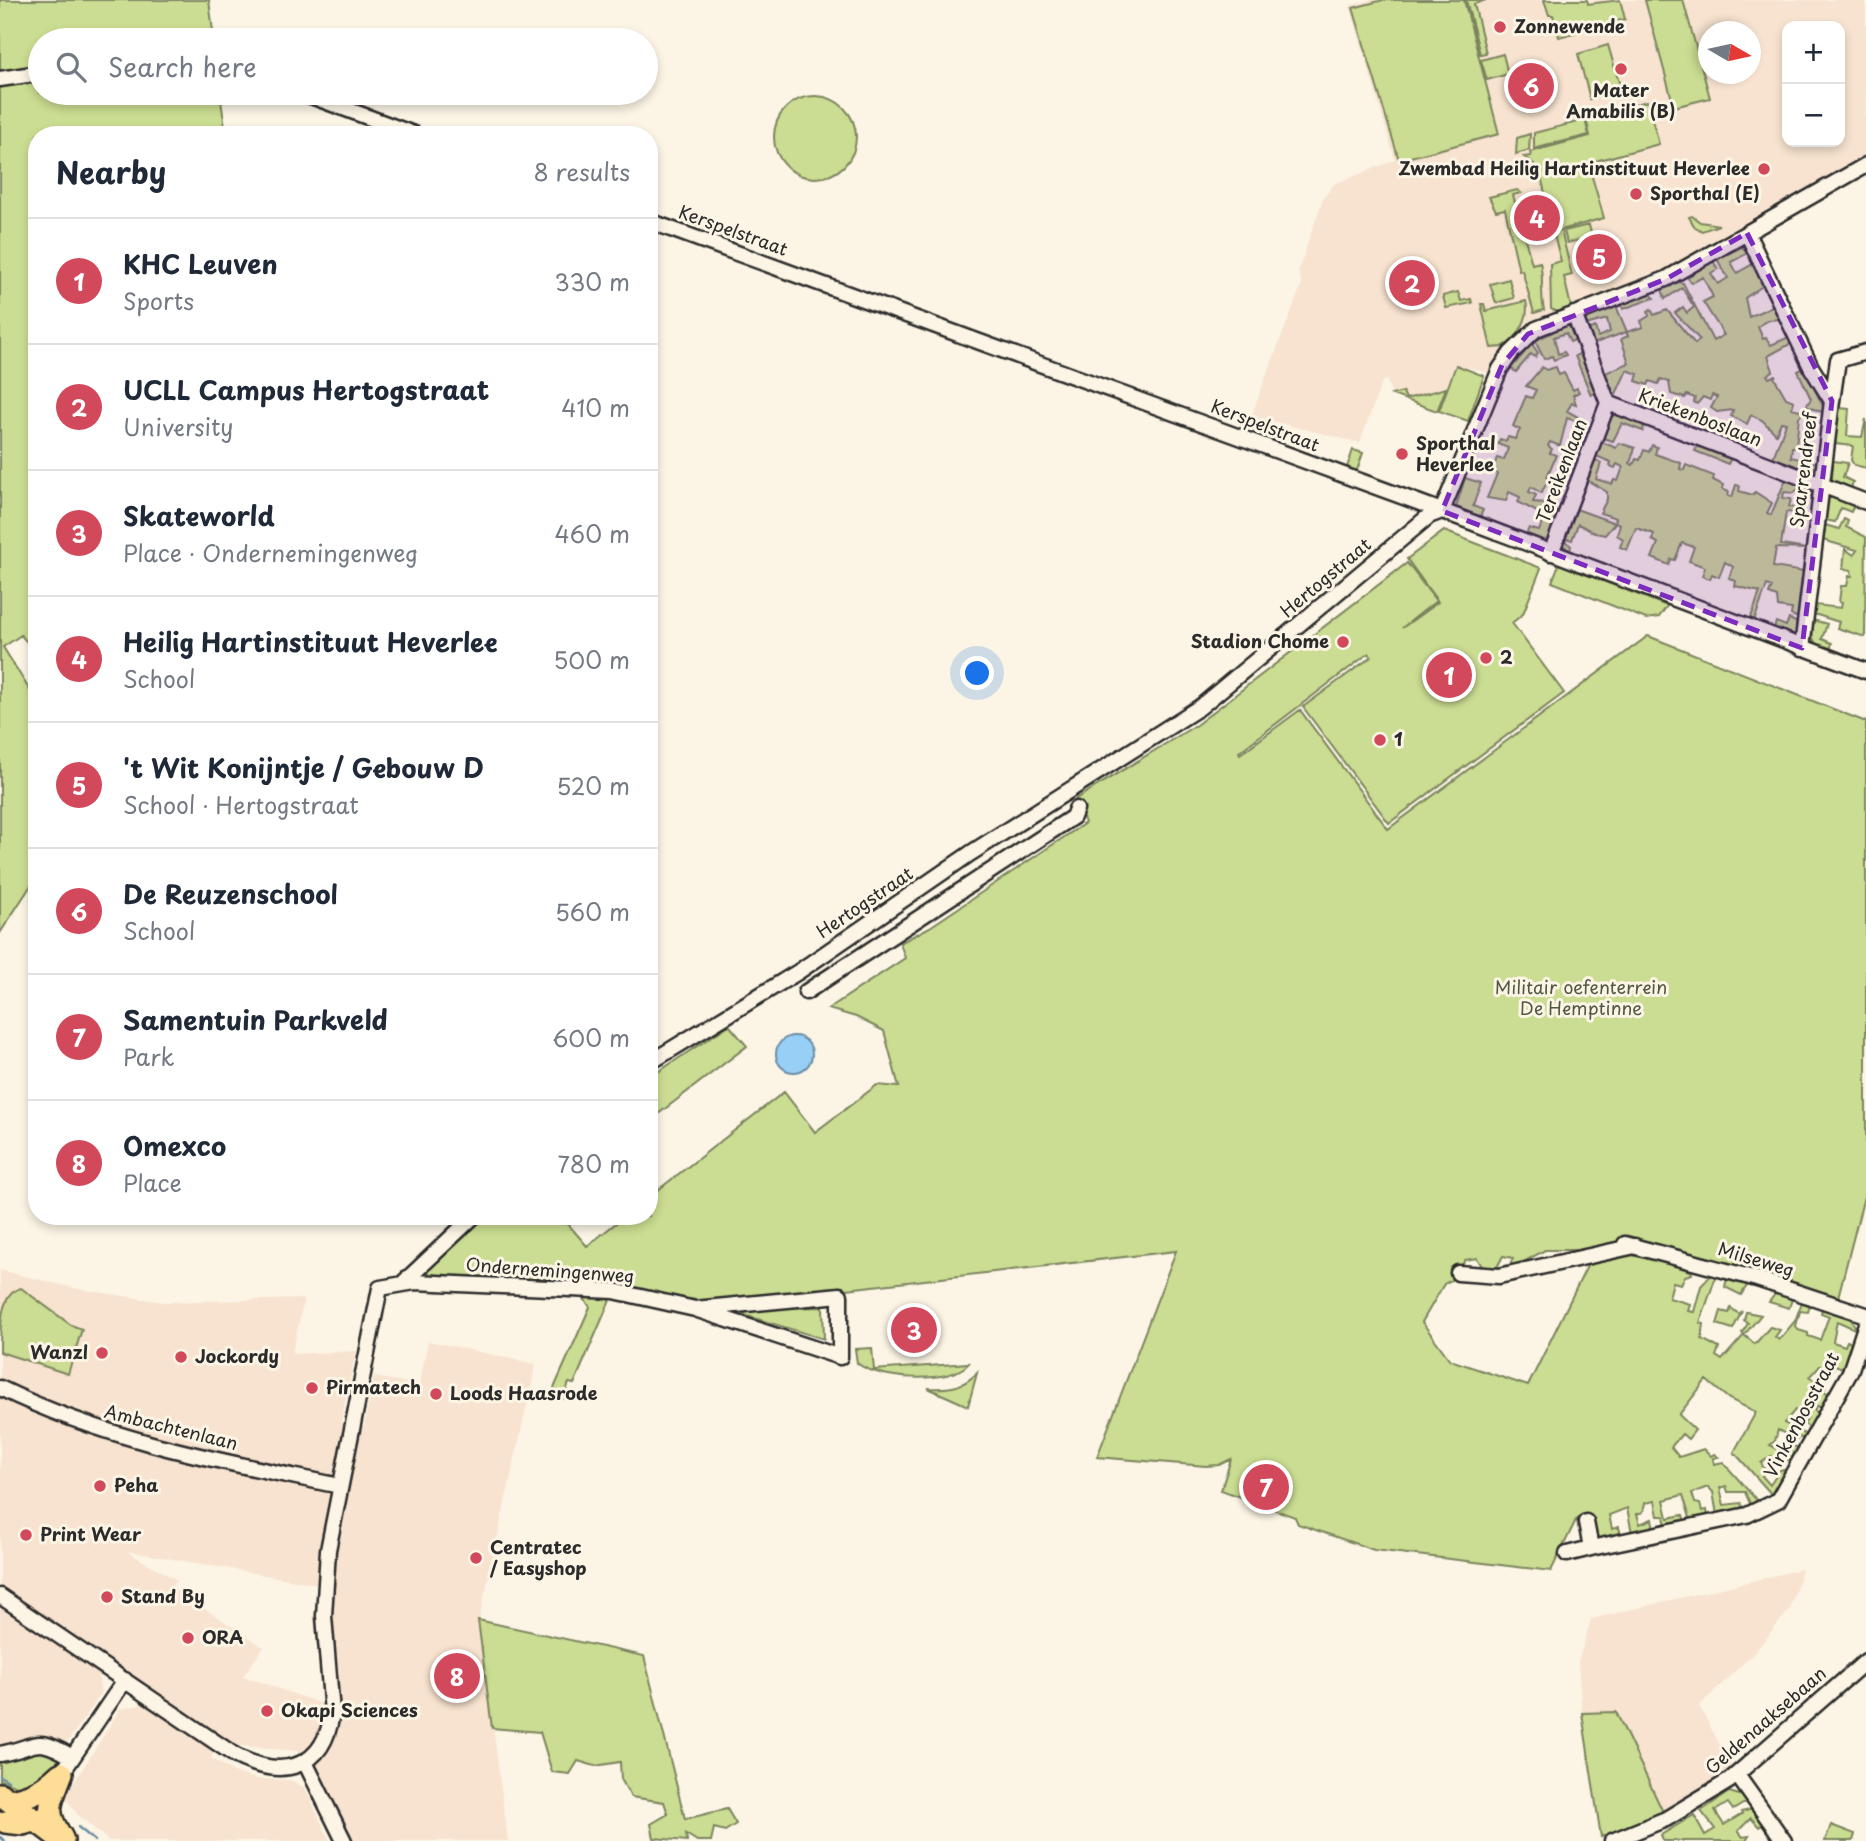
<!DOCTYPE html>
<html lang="en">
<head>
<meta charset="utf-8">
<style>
  body { margin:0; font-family:"Playpen Sans",sans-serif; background:#f6f6f7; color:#1f2937 }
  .controls { position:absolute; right:21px; top:21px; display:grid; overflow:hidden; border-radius:14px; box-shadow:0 4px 10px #0003 }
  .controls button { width:63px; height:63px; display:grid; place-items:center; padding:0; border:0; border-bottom:2px solid #e0e1e3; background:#fff; color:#1f2937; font:35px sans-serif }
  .compass { position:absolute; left:1698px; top:21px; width:63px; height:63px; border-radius:50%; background:#fff; box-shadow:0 4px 10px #0003; rotate:99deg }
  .you { position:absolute; left:978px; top:674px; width:24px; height:24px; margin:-18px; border:5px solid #fff; border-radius:50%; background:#1a73e8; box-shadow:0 0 0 10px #1a73e833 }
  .badge { display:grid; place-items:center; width:46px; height:46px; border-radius:50%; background:#d1495b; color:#fff; font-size:23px; font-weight:700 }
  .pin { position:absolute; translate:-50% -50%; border:4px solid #fff; box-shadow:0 2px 7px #0006 }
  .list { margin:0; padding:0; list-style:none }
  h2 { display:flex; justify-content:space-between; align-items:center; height:91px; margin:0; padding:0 28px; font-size:30px }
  h2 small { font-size:23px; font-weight:400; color:#747a83 }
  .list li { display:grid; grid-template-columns:46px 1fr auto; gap:21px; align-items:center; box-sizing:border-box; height:126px; padding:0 28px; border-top:2px solid #e0e1e3 }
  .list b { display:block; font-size:26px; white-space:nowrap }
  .list p { margin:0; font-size:23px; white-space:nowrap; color:#747a83 }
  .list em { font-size:23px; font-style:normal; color:#747a83 }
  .icon { flex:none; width:38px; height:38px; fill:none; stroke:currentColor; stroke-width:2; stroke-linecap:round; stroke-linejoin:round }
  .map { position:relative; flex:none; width:1866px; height:1841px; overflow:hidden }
  .search { position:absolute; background:#fff; box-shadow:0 4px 10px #0003; left:28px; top:28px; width:630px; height:77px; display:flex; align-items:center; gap:18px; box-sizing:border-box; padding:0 24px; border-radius:38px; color:#747a83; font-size:26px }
  .panel { position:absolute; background:#fff; box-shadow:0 4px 10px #0003; left:28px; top:126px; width:630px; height:1099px; border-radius:28px }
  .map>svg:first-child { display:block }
  .built { fill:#f7e3cf; fill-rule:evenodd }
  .green { fill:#cbdd92; stroke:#7b845e; stroke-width:2; fill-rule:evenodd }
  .water { fill:#97cff6; stroke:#6c8da5; stroke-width:2 }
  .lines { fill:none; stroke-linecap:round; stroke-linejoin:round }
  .stream { stroke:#6c8da5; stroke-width:2.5 }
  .minor-casing { stroke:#2b2b2b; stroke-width:19 }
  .highway-casing { stroke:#2b2b2b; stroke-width:26 }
  .minor { stroke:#fcf5e5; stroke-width:14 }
  .highway { stroke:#fedd96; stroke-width:21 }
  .marked { fill:#7b2cbf; fill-opacity:0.2; stroke:#7b2cbf; stroke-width:5; stroke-dasharray:14 9; stroke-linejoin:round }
  .poi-dot { fill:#d1495b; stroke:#fcf5e5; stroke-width:2.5 }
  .labels { text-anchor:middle; stroke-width:6; stroke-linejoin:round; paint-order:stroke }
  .poi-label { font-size:18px; font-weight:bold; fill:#2b2b2b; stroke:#fcf5e5; text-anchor:start }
  .street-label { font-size:18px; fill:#2b2b2b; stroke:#fcf5e5 }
  .park-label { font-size:18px; fill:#535845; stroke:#fcf5e5 }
</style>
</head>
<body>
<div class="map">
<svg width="1866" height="1841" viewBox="0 0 1866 1841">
  <rect width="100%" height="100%" fill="#fcf5e5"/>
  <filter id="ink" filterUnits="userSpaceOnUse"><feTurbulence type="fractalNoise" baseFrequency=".0143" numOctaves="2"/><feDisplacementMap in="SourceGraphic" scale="14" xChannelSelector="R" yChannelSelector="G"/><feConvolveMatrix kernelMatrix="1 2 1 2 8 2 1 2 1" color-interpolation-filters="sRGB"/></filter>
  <g filter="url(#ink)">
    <path class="built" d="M1370 0H1866V158L1654 277 1530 321 1503 353 1492 374 1455 364 1437 412 1392 395 1387 380 1382 381 1360 443 1251 416 1302 284 1298 271 1323 199 1334 184 1395 160 1350 6ZM1787 26H1840V142H1787ZM1708 32H1750V74H1708Z
      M0 1270 78 1289 163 1302 304 1299 292 1354 356 1351 341 1422 364 1427 374 1377 419 1385 428 1341 536 1364 479 1620 508 1841H348L341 1830 331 1795 305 1763 306 1790 330 1841H109L77 1814 65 1797 120 1709 141 1705 125 1680 98 1676 101 1694 67 1743 0 1754ZM126 1551 317 1584 314 1618 322 1704 243 1676 264 1647 172 1588 177 1580ZM218 1744 297 1751 305 1762V1788L291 1780 257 1779 236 1773 211 1758Z
      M1802 1569 1790 1609 1755 1652 1699 1706 1732 1767 1663 1812 1616 1712 1582 1713 1578 1662 1591 1619Z"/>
    <path class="green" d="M0 0H209L214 40H40V93H220L226 135H37V654L21 635 3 647 37 702V876L0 933Z
      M1383 0H1464L1499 134 1399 160 1353 8Z
      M1466 0H1486L1474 4 1486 53 1480 54Z
      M1544 0H1587L1588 4 1620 0 1625 19 1559 37 1553 15H1549Z
      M1645 0H1683L1710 98 1674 107Z
      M1608 45 1621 89 1590 99 1578 54Z
      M1503 54 1508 74 1487 80 1481 60Z
      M774 137a41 41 0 1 1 82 0a41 41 0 1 1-82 0Z
      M1647 101 1659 144 1588 163 1604 218 1561 230 1572 275 1564 277 1571 307 1558 312 1551 309 1550 264 1561 261 1543 196 1545 194 1542 180 1536 181 1534 164 1524 157 1531 156 1530 152 1590 136 1586 118Z
      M1585 120 1589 135 1557 143 1556 141V143L1534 149V133Z
      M1530 134 1529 150 1516 154 1517 138Z
      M1517 190 1521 193 1513 195 1532 264 1540 262C1544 278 1540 294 1544 310L1534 313 1522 270 1519 271 1505 209 1496 211 1489 197Z
      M1692 216 1700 222 1719 225 1702 231 1694 226 1689 217Z
      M1589 225 1592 237 1567 243 1564 231Z
      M1742 247 1748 253 1731 262 1737 273 1753 264 1764 285 1745 298 1749 317 1774 305 1780 319 1767 320 1758 327 1763 339 1766 338 1771 345 1789 337 1792 343 1768 356 1773 371 1767 375 1769 378 1776 375 1774 377 1786 398 1794 401 1792 408 1804 411 1799 417 1796 447H1792L1791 457 1800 459V463L1818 462 1817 472 1813 474 1773 458 1786 423 1781 422 1776 434 1762 420 1751 415 1747 424 1731 416 1733 410 1717 412 1711 408 1717 397 1712 395 1710 400 1703 397 1697 404 1694 402 1695 398 1687 395 1685 398 1671 394 1669 382 1661 379 1658 384 1650 381 1648 385 1636 381 1638 374 1627 370 1615 396 1605 373 1629 363 1621 339 1628 336 1626 332 1593 344 1588 330 1595 327 1598 337 1610 332 1607 319 1586 325 1585 322 1587 317 1616 306 1627 332 1643 327 1641 321 1649 316 1648 311 1651 309 1654 315 1667 310 1695 344 1700 340 1675 313 1683 307 1687 313 1694 307 1682 288 1665 299 1662 289 1676 282 1683 283 1713 341 1724 335 1703 302 1713 297 1703 277 1691 283 1687 276 1713 261 1718 269 1711 273 1718 284 1728 278 1717 259Z
      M1509 279 1514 298 1496 303 1490 284Z
      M1458 292 1461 301 1471 299 1472 303 1446 308 1443 296Z
      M1650 292 1654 298 1623 309 1621 303Z
      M1526 301C1530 316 1519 340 1502 347 1498 348 1494 347 1491 348L1481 304H1484L1486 311Z
      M1566 325 1571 327 1576 340 1570 342 1566 333 1554 337 1558 354 1564 352 1566 355 1554 360 1552 356 1544 359 1535 341Z
      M1532 344 1538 353 1535 357 1531 354 1516 372 1511 368Z
      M1581 353 1597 392 1591 395 1575 356Z
      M1456 365 1484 376 1468 421 1439 411Z
      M1542 367 1546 370 1556 367 1559 375 1564 373 1573 390 1577 388 1579 392 1573 395 1576 404 1572 403 1567 411 1578 417 1576 421 1567 418 1560 446 1550 442 1548 446 1552 449 1550 453 1556 455 1547 477 1553 480 1552 484 1547 483 1541 493 1531 487 1529 492 1536 495 1533 502 1545 503 1544 507 1559 513 1549 539 1544 541 1526 534 1529 528 1539 531 1545 516 1518 502 1520 497 1509 492 1506 501 1487 498 1497 474 1492 471 1497 458 1504 460 1508 448 1498 444 1500 439 1506 441 1508 437 1515 439 1520 430 1513 426 1526 396 1532 398 1536 390 1526 386Z
      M1804 368 1824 408V413L1806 406 1811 399 1798 371Z
      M1446 388 1437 411 1392 395 1403 392 1406 399Z
      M1839 408 1849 409 1847 436 1862 437 1866 419V468L1854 465 1851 460 1853 446 1835 444Z
      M1617 414 1644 424 1643 431 1622 423 1613 441 1603 438 1611 417Z
      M1602 442 1616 448 1619 443 1635 448 1630 463 1633 465 1636 459 1640 460 1644 450 1649 452 1652 445 1657 447 1655 454C1663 457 1670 459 1681 463L1680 469 1684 470 1686 465 1714 476 1713 480 1723 485 1722 489 1729 492 1728 496 1732 497 1736 485 1740 486 1739 491 1753 495 1755 492 1772 503 1767 513 1771 515 1786 479 1812 489 1813 497 1797 490 1794 493 1784 492 1783 498 1791 499 1789 507 1795 508V513L1786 512 1781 545 1807 549 1776 548 1773 567 1804 572 1799 618 1791 615 1792 609 1778 607 1777 597 1769 594 1772 587 1767 585 1754 621 1750 620 1760 592 1735 586 1736 581 1729 578 1733 567 1725 562 1719 577 1712 574 1710 579 1702 576 1705 567 1689 561 1694 547 1682 543 1675 560 1671 559 1669 565 1652 558 1658 543 1652 540 1654 534 1636 528 1627 550 1620 547 1623 539 1617 535 1620 524 1615 522 1616 518 1600 513 1607 499V492L1587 480 1595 460 1601 463 1596 479 1612 484 1614 480 1618 481 1623 467 1617 464 1615 468 1610 466 1611 462 1596 456Z
      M1698 445 1731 458 1728 464 1695 451Z
      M1353 450 1363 453 1356 473 1346 470Z
      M1833 461 1848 463 1843 477 1853 482 1851 488 1832 480Z
      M1465 478 1481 483 1473 506 1483 510 1480 517 1456 507Z
      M1832 497 1854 505 1851 512 1841 508 1835 522 1825 520 1828 499Z
      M1576 509 1615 523 1605 535 1595 533 1578 524 1572 540 1566 538 1565 541 1571 546 1570 551 1563 545Z
      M1844 519 1848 521 1846 527 1866 537 1865 637 1837 628 1839 622 1814 614 1815 605 1841 608 1842 603 1839 602 1841 586H1847L1849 576H1852L1851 570 1843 569 1845 549 1854 555 1857 550 1823 540 1825 525 1839 529Z
      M1444 531 1541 568 1523 614 1512 623 1564 693 1389 823 1303 707 1371 657 1369 653 1239 752 1240 754 1300 710 1388 829 1648 636 1866 722V1189L1837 1301 1658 1253 1656 1260 1691 1271 1692 1274 1685 1276 1681 1284 1673 1282 1669 1298 1690 1304 1688 1311 1694 1312 1701 1286 1711 1275 1716 1276 1700 1323 1704 1324 1702 1339 1719 1348 1716 1356 1722 1360 1744 1335 1742 1333 1748 1323 1744 1320 1746 1312 1761 1315 1744 1335 1755 1344 1770 1327 1780 1330 1775 1337 1779 1340 1795 1321 1802 1302 1810 1305 1808 1312 1800 1311 1796 1326 1798 1330 1808 1333V1336L1820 1340 1829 1316 1821 1313 1822 1309 1850 1318 1857 1330 1837 1321 1833 1342 1845 1346 1847 1341 1853 1343 1845 1369 1835 1365 1832 1370 1820 1366 1810 1377 1826 1386 1824 1391 1831 1395 1823 1408 1817 1406 1814 1410 1820 1414 1812 1429 1804 1424 1808 1417 1795 1410 1784 1423 1808 1436 1805 1440 1799 1437 1797 1440 1778 1430 1775 1441 1770 1445 1789 1455 1794 1446 1801 1449 1793 1462 1787 1459 1784 1463 1771 1456 1761 1463 1765 1470 1762 1476 1770 1485 1781 1469 1788 1472 1773 1496 1734 1452 1756 1412 1729 1399 1706 1380 1679 1415 1695 1430 1688 1439 1682 1434 1671 1447 1679 1457 1704 1449 1711 1456 1714 1454 1718 1457 1713 1458 1714 1464 1723 1462 1761 1505 1752 1508 1745 1492H1728L1726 1486 1720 1488 1724 1505 1741 1503 1743 1510 1717 1515 1713 1492 1708 1487 1692 1493 1695 1503 1700 1504 1702 1511 1707 1510 1708 1517 1691 1521 1683 1495 1664 1500 1668 1518 1683 1515 1685 1522 1666 1526 1664 1516H1658L1655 1501 1645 1503 1643 1512 1637 1514 1640 1524 1652 1519 1654 1529 1632 1533 1627 1508 1609 1515 1612 1529 1619 1527 1621 1536 1600 1539 1595 1533 1591 1517 1576 1520 1551 1571 1374 1550 1298 1524 1295 1517 1221 1490 1231 1459 1219 1465 1206 1466 1097 1457 1176 1251 725 1303 614 1291 574 1384 569 1383 563 1399 551 1395 590 1307 577 1289 424 1275 485 1216H561L587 1246 625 1216H649V1197L784 1092 815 1132 877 1085 899 1087 884 1031 856 1017 828 1009 905 958 900 943 930 927 1085 823 1076 799 1196 725 1407 563 1436 601 1402 628 1438 602 1407 559ZM1545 1250H1595L1528 1386 1450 1360 1422 1322 1444 1284 1453 1279 1465 1260 1477 1258 1486 1273 1495 1271 1503 1256 1513 1258 1507 1271Z
      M1559 564 1667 606 1659 617 1646 619 1552 582Z
      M1789 619 1798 623 1796 635 1774 629 1776 622 1786 626Z
      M1813 620 1827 624 1822 639 1832 643 1830 650C1811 643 1811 639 1813 620Z
      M729 1025 747 1046 649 1121V1078Z
      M1727 1278 1748 1284 1741 1295 1725 1287Z
      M21 1288 71 1325 82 1329 68 1374 0 1352C0 1328 0 1293 21 1288Z
      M1776 1293 1792 1299 1789 1308 1769 1302Z
      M823 1307 824 1339 744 1315 748 1308Z
      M1731 1308 1739 1314 1742 1311 1733 1329 1717 1324 1721 1311 1729 1313Z
      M872 1348 874 1370 969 1363C952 1385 877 1380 857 1363L855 1349Z
      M977 1373 968 1406 928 1388C949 1389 962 1388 977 1373Z
      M478 1620 644 1656 685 1819 727 1809 736 1824 725 1831 714 1828 711 1841H697L686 1834 687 1841 654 1838 651 1824 668 1814 664 1802 631 1797 621 1779 620 1762 595 1766 578 1761 570 1774 552 1772 540 1732 492 1728Z
      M1616 1712 1663 1812 1601 1837 1582 1713Z
      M37 1742 60 1757 50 1775 17 1786 0 1780V1754Z
      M1729 1792 1743 1796 1750 1804H1743L1733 1810 1728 1803 1715 1811 1724 1825 1742 1814 1741 1812 1754 1809 1765 1823 1759 1827 1751 1818 1738 1831 1743 1837 1749 1836 1746 1841H1663L1661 1835 1694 1815 1705 1835 1715 1829 1701 1811Z
      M1831 1825 1855 1834 1853 1841H1825Z"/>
    <path class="water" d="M776 1054a18 18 0 1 1 36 0a18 18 0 1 1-36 0Z"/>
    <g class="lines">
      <path class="stream" d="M0 1776 8 1781
        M78 1827 95 1841
        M0 1837 5 1841"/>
      <g class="minor-casing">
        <path id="minor" d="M0 79 40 73
          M303 93 416 135
          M649 221 1442 511 1866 671
          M1747 233 1811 367 1832 401 1802 648
          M1574 314 1608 403 1866 502
          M1832 401 1838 360 1866 352
          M1551 553 1608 403
          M806 992 1073 817 1076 809
          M649 1063 798 972 971 853 1200 707 1429 516 1442 511 1500 369 1511 353 1536 329 1666 279 1866 165
          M1625 1244 1757 1279 1866 1315
          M1458 1273 1499 1276 1635 1246
          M402 1284 474 1216
          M0 1388C111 1442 220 1461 340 1486
          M1586 1522 1591 1548 1747 1515 1778 1500 1850 1372 1866 1324
          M1567 1554 1591 1548
          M0 1596 236 1756C282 1779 324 1770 332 1713L324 1616 328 1550 380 1288 415 1282 614 1291 695 1309 840 1357V1295L695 1309
          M0 1754C38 1747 34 1734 72 1757
          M305 1762 344 1841
          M62 1773 125 1680
          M1737 1775 1784 1841
          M1612 1841 1666 1819 1729 1781 1866 1661"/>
      </g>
      <g class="highway-casing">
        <path id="highway" d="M62 1773C51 1803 43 1809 62 1838
          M0 1794 63 1841
          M8 1800C31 1797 43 1790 60 1774
          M5 1822 23 1824 40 1819"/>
      </g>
      <use href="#minor" class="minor"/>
      <use href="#highway" class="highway"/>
    </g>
  </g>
  <path class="marked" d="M1747 233 1832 401 1802 648 1442 511 1502 365 1528 334 1666 279Z"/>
  <g class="poi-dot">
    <circle cx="1500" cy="27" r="7"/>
    <circle cx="1621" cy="69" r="7"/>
    <circle cx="1764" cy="169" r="7"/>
    <circle cx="1636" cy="194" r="7"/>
    <circle cx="1402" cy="454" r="7"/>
    <circle cx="1343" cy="642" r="7"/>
    <circle cx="1486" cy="658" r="7"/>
    <circle cx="1380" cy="740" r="7"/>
    <circle cx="102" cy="1353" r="7"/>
    <circle cx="181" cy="1357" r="7"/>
    <circle cx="312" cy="1388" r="7"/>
    <circle cx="436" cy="1394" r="7"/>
    <circle cx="100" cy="1486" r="7"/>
    <circle cx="26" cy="1535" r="7"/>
    <circle cx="476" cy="1558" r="7"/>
    <circle cx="107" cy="1597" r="7"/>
    <circle cx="188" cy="1638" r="7"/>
    <circle cx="267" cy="1711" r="7"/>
  </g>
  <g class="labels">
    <g class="poi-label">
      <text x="1514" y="33">Zonnewende</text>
      <text x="1621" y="97" text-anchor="middle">Mater<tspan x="1621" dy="21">Amabilis (B)</tspan></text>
      <text x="1750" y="175" text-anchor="end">Zwembad Heilig Hartinstituut Heverlee</text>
      <text x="1650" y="200">Sporthal (E)</text>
      <text x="1416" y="450">Sporthal<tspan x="1416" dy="21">Heverlee</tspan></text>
      <text x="1329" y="648" text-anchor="end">Stadion Chome</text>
      <text x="1500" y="664">2</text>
      <text x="1394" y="746">1</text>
      <text x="88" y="1359" text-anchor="end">Wanzl</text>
      <text x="195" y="1363">Jockordy</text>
      <text x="326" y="1394">Pirmatech</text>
      <text x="450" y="1400">Loods Haasrode</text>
      <text x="114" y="1492">Peha</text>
      <text x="40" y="1541">Print Wear</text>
      <text x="490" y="1554">Centratec<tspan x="490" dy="21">/ Easyshop</tspan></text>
      <text x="121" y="1603">Stand By</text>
      <text x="202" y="1644">ORA</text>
      <text x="281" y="1717">Okapi Sciences</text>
    </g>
    <g class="street-label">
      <text transform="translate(733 231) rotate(20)" y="6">Kerspelstraat</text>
      <text transform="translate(1700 418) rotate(21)" y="6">Kriekenboslaan</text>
      <text transform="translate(1265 426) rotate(21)" y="6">Kerspelstraat</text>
      <text transform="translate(1804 470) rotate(-83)" y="6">Sparrendreef</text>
      <text transform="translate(1562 471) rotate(-69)" y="6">Tereikenlaan</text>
      <text transform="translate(1326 578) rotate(-40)" y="6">Hertogstraat</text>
      <text transform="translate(865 903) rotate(-34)" y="6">Hertogstraat</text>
      <text transform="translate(1756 1260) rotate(17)" y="6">Milseweg</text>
      <text transform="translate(550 1271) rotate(4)" y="6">Ondernemingenweg</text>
      <text transform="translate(1802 1415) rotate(-62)" y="6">Vinkenbosstraat</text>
      <text transform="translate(171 1428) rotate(14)" y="6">Ambachtenlaan</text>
      <text transform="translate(1766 1721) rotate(-41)" y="6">Geldenaaksebaan</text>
    </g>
    <g class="park-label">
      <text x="1581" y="994">Militair oefenterrein<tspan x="1581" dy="21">De Hemptinne</tspan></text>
    </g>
  </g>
</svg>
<div class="controls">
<button>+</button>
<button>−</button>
</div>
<svg class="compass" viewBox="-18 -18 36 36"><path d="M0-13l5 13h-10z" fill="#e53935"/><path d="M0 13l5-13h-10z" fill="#747a83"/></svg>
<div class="you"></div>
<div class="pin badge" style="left:1449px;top:675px">1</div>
<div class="pin badge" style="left:1412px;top:283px">2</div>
<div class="pin badge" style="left:914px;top:1330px">3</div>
<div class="pin badge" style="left:1537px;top:218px">4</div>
<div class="pin badge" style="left:1599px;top:257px">5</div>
<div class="pin badge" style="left:1531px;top:86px">6</div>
<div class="pin badge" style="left:1266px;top:1487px">7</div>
<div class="pin badge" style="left:457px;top:1676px">8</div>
<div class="search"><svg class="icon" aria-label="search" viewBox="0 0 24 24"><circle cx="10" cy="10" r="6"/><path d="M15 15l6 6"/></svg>Search here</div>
<section class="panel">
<h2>Nearby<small>8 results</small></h2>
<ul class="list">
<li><span class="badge">1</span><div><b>KHC Leuven</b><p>Sports</p></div><em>330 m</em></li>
<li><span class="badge">2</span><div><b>UCLL Campus Hertogstraat</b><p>University</p></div><em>410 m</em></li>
<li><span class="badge">3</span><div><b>Skateworld</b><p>Place · Ondernemingenweg</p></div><em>460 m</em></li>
<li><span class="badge">4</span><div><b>Heilig Hartinstituut Heverlee</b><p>School</p></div><em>500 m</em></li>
<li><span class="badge">5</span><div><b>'t Wit Konijntje / Gebouw D</b><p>School · Hertogstraat</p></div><em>520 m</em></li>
<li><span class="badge">6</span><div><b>De Reuzenschool</b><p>School</p></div><em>560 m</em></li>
<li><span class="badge">7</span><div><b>Samentuin Parkveld</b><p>Park</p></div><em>600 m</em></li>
<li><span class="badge">8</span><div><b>Omexco</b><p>Place</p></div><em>780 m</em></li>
</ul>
</section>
</div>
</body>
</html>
